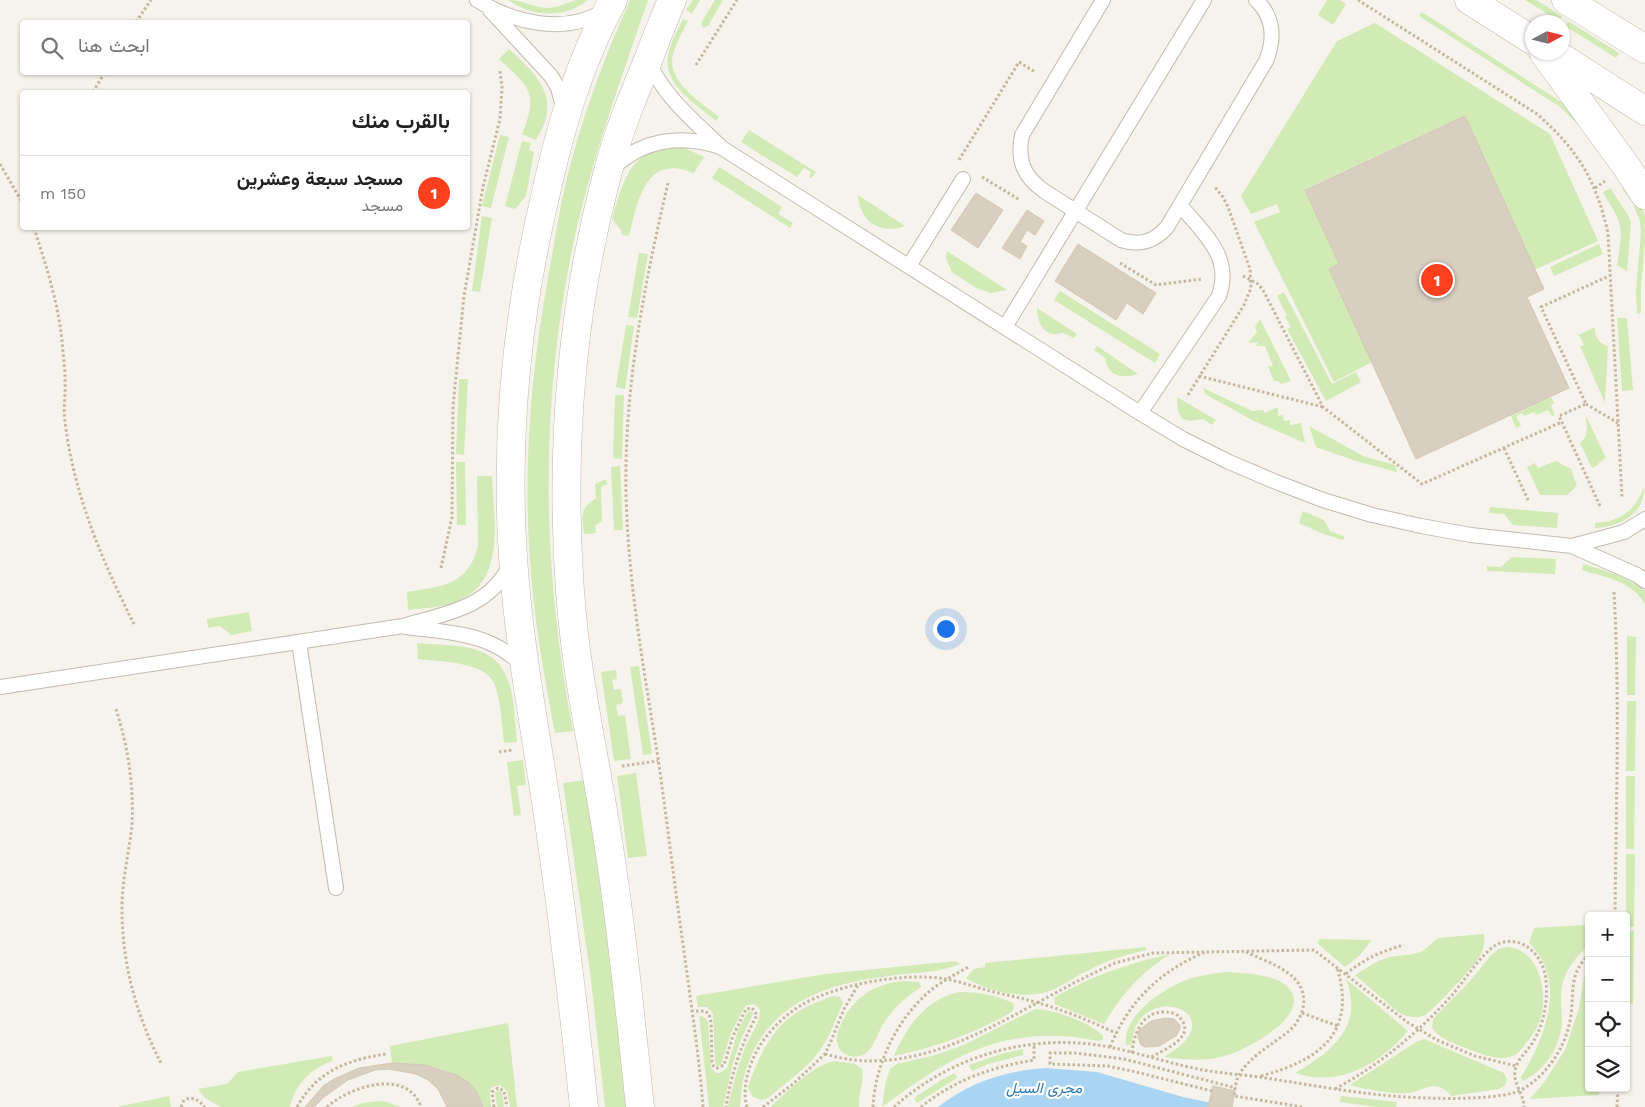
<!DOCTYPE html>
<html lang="ar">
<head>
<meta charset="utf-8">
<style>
  body { margin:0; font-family:"Work Sans",Vazirmatn,sans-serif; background:#f2f2f2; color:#222; direction:rtl }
  .controls { position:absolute; right:15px; bottom:15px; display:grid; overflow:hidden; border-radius:5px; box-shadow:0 1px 4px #0004 }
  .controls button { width:45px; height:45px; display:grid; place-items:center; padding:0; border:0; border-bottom:1px solid #e0e0e0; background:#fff; color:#222; font:25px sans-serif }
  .compass { position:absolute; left:1525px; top:15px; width:45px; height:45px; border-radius:50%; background:#fff; box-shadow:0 1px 4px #0004; rotate:83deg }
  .you { position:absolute; left:945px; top:628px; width:18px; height:18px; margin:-12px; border:4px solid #fff; border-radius:50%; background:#1a73e8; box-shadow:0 0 0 8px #1a73e833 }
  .badge { display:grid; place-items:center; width:32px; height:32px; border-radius:50%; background:#fc3f1d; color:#fff; font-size:16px; font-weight:700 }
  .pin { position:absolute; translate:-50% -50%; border:2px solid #fff; box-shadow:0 1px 5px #0006 }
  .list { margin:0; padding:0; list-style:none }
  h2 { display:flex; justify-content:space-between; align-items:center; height:65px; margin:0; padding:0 20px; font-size:21px }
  h2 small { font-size:16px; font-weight:400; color:#767676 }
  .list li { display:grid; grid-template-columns:32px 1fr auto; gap:15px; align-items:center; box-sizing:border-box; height:75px; padding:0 20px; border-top:1px solid #e0e0e0 }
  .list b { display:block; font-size:19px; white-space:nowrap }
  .list p { margin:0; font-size:16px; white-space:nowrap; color:#767676 }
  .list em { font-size:16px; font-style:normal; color:#767676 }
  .icon { flex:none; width:28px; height:28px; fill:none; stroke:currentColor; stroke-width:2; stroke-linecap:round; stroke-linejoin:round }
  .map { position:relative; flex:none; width:1645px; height:1107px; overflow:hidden; direction:ltr }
  .search { position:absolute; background:#fff; box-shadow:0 1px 4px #0004; left:20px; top:20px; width:450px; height:55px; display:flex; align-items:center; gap:12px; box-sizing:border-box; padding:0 18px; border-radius:5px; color:#767676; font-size:19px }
  .panel { position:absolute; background:#fff; box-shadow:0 1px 4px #0004; left:20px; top:90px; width:450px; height:140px; border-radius:5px; direction:rtl }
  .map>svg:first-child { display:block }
  .green { fill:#d2eab5 }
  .water { fill:#a9d4f2 }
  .building { fill:#d8cfc1; stroke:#d3c7b4 }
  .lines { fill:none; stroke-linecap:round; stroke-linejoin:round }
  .service-casing { stroke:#c2bbae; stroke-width:16 }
  .minor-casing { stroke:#c2bbae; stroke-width:29 }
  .path { stroke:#c4b79f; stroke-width:3; stroke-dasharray:2.5 2.5; stroke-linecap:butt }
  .service { stroke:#fff; stroke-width:14 }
  .minor { stroke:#fff; stroke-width:28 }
  .labels { text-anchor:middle; stroke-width:4.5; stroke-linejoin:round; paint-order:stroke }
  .water-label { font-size:15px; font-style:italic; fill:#2e7ab2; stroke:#fff }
</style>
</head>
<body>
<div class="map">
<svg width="1645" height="1107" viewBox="0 0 1645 1107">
  <rect width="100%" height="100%" fill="#f6f3ec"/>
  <path class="green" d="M508 0C523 0 532 7 546 8 558 8 566 3 576 0 579 0 585 0 588 0 564 19 532 17 508 0Z
    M630 0H648C622 76 594 153 576 231 539 400 541 562 573 731L555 733C544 676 534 619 530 561 523 466 531 372 548 278 554 245 559 211 567 178 582 117 604 58 630 0Z
    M693 0H700L692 14 686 10Z
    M715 0H723L708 26 703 28 701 23Z
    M1327 0H1340L1346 4 1333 25 1318 15Z
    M1525 0H1536L1562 16 1559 21Z
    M1422 12 1566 105 1613 163 1609 167 1585 131 1560 107 1419 16Z
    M683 19 688 21C683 31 676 43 673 54 666 82 701 102 719 117L716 121C695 103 660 84 669 51 672 40 678 29 683 19Z
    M1568 21 1619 53 1616 58 1565 26Z
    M1375 23 1550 134 1598 241 1534 270 1464 116 1305 189 1339 264 1329 269 1372 362 1334 382 1254 222 1280 212 1277 204 1251 214 1241 196 1337 41Z
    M509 49C539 76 562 99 536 140L522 134C539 92 529 87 499 59Z
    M749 130 816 172 811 178 809 177 811 172 804 168 797 177 741 142Z
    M500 135 509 137 491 208 482 206Z
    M522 141 531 143 529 150 534 152 526 196 515 209 505 206Z
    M674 147 685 148 704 157 694 173C645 153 638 200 629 236L622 235 621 230 612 219C623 183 629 149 674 147Z
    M719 167 782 207 778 214 793 223 790 228 712 178Z
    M1626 186 1641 206 1645 216V241L1641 285V313L1637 314 1636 290 1641 232 1640 221 1632 201 1622 189Z
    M1610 188 1628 215 1631 223 1627 271 1617 265C1623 226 1624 226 1603 193Z
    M858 195 905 226C880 235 860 222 858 195Z
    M482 216 492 218 480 292 472 291Z
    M1599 244 1603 254 1554 276 1550 267Z
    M947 251 1007 290 991 293 976 288 952 272 946 258Z
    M639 253 648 254 637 318 628 317Z
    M1060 291 1160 354 1155 363 1054 300Z
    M1284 292 1332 384 1356 372 1361 382 1326 401 1287 329 1291 327 1285 317 1287 316 1277 296Z
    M1037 308 1077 334 1074 338C1071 337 1065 333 1062 333 1059 333 1057 335 1054 334 1041 333 1037 318 1037 308Z
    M1617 318H1627L1633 390 1622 391Z
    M1260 319 1291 381 1281 384 1278 381H1274L1268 366H1273L1265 346H1256L1258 342 1248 343 1257 332 1255 327Z
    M626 325 634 326 625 389 616 387Z
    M1595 327C1595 337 1598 343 1608 346L1605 403 1580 346 1584 345 1579 335Z
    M1097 346 1138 374C1122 379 1108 377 1105 358L1094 350Z
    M459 379H468L464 455 456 454Z
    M1203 388 1252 411 1263 410 1265 413 1278 407V416L1283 415 1284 421 1290 420V425L1301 423 1305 443 1254 421 1205 394Z
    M615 395H624L622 459 613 458Z
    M1177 397 1216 420 1212 425 1203 419 1191 421 1182 419 1178 411Z
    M1551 397 1554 403 1551 406 1555 415 1552 416 1548 410 1536 415 1534 412 1524 416 1522 413 1516 416 1521 426 1516 428 1511 416Z
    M1586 416 1606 458C1600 460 1599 466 1592 468L1580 443C1590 436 1586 426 1586 416Z
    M1309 426 1363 456 1395 465 1397 472 1356 461 1316 447Z
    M1556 461 1571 469 1577 486 1567 495H1540L1527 467 1535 463 1538 468Z
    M456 462H465L466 525H457Z
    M620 466 623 530H614L611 467Z
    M477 476H492C494 523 508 589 447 605 434 608 421 608 408 610L407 592C442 586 467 586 478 547Z
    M606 479 607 484 601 487 602 521 595 526 596 533 584 534C582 515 579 510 596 498L595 484Z
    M1644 487C1645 515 1618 527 1595 528V523C1620 522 1636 510 1644 487Z
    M1490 507 1558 513 1557 528 1513 525 1504 514 1489 513Z
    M1303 511 1324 520 1330 531 1345 537 1343 540 1321 533 1299 523Z
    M1512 557 1556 559 1555 574 1487 571V566L1501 567Z
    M1583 564C1606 571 1627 576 1645 591V605C1634 581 1604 577 1582 570Z
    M249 612 252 631 231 635 220 626 208 628 207 619Z
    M1627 636 1636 637 1635 695H1627Z
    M417 643C435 645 457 644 474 649 517 661 513 706 517 742L504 743C502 726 501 702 495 685 486 661 441 662 418 659Z
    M639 666 652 754 643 755 630 667Z
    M616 670 617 679 612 680 614 690 621 689 623 703 616 705 618 716 625 715 631 759 614 761 601 672Z
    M1627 701H1636L1635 771H1626Z
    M523 760 526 785 517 786 521 815 514 816 507 762Z
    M636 773 647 856 628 858 617 776Z
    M1626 776H1635L1634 849H1626Z
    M585 780 613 977 627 1107H605L591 980 563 783Z
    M1626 854H1635L1634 927H1626Z
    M1586 925 1589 935V946C1572 959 1560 978 1561 999 1561 1007 1562 1015 1562 1023 1560 1046 1545 1072 1522 1081L1521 1077C1545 1039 1568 979 1529 943L1534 928Z
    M1626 931H1634L1633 1004H1626Z
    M1484 934C1485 941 1484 949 1480 956 1475 965 1433 1011 1425 1015 1416 1019 1408 1017 1399 1013L1355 975 1378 961 1390 957 1413 954 1423 951 1438 938Z
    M1320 939 1372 940 1360 955 1345 967 1317 943Z
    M1146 947V950C1129 954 1111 959 1095 967 1081 973 1068 982 1055 989 1028 1001 991 993 966 978L974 969 985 967V963Z
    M1507 947C1539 949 1548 991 1541 1017 1538 1027 1533 1035 1526 1043 1521 1051 1515 1057 1505 1058 1493 1059 1479 1053 1468 1049 1456 1044 1439 1039 1432 1028L1433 1019 1471 980 1492 954 1499 949Z
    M1170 954C1141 972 1121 995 1104 1024L1054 1004 1055 997C1091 976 1130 963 1170 954Z
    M956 961 960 964C934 974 915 972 889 976 825 984 768 1003 746 1069 742 1081 741 1095 740 1107H728C732 1088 737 1069 744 1050 749 1037 760 1024 760 1010L754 1004 747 1005 744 1008 731 1033 721 1065 717 1066 715 1062 713 1014 707 1007H698L696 996 825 974Z
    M1589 965V1088H1599V1095L1530 1099 1545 1081 1565 1050 1579 1008 1584 976Z
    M1226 972C1243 973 1276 974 1288 987 1315 1016 1242 1052 1221 1057 1202 1061 1183 1060 1164 1057 1172 1052 1182 1046 1188 1037 1208 1008 1153 991 1136 1026 1133 1032 1133 1039 1131 1045H1126C1122 1014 1167 986 1192 978 1203 975 1215 973 1226 972Z
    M1346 979 1408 1031C1380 1064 1339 1088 1295 1073 1333 1051 1364 1026 1346 979Z
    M905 981 919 982 921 987C911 994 900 1002 892 1012 888 1017 884 1022 881 1028 874 1041 870 1060 851 1056 846 1056 842 1052 839 1048 836 1041 836 1036 839 1029 850 999 874 983 905 981Z
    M959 992C979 992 995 995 1013 1003 1015 1008 1014 1010 1010 1013 973 1034 936 1047 894 1056 906 1027 926 999 959 992Z
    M834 996 840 997 843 1003C835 1020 830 1038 818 1053 805 1070 784 1084 768 1098L762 1100 753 1097 748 1088 749 1083C768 1035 782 1012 834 996Z
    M1035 1009C1053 1009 1092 1023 1103 1036V1040C1096 1042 1088 1039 1081 1038 1069 1036 1055 1036 1043 1036 978 1038 933 1070 882 1107L886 1081 890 1069 897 1064 936 1055 966 1044Z
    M748 1011H751L753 1014 741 1039 733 1063 723 1107H709L699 1015 705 1018 708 1021 711 1068 716 1073H720L727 1068 738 1030Z
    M508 1023 517 1107H510L507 1091 500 1085 492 1087 490 1091 491 1107H483C474 1069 424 1064 392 1063L390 1046Z
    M1424 1039 1504 1073 1507 1079 1505 1086 1499 1089 1451 1096C1448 1092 1444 1088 1439 1087 1428 1084 1419 1092 1408 1093 1389 1094 1369 1090 1350 1085L1416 1042Z
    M1023 1049V1055L988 1064 972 1071 969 1065 1004 1053Z
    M332 1056V1061C311 1069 295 1084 290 1107H221L205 1098 198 1089 227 1084 238 1072Z
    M835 1061 855 1064 862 1069C865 1079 858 1094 859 1107H770C787 1093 813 1064 835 1061Z
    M955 1073 957 1078 917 1103 914 1098 941 1080Z
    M498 1090 502 1093 504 1107H497L495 1093Z
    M169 1096 171 1107H117Z
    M1341 1096 1397 1102 1396 1107H1377L1340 1102Z
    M379 1101 387 1102 401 1107H353L362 1103Z"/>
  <path class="water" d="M1046 1068 1097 1072 1183 1097 1232 1107H938C970 1082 1005 1071 1046 1068Z"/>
  <path class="building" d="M1465 116 1544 289 1527 297 1569 388 1416 459 1329 269 1339 264 1305 190Z
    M976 193 1003 210 978 248 951 230Z
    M1027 210 1044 221 1035 235 1027 230 1020 242 1027 246 1020 259 1002 248Z
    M1078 244 1156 293 1143 314 1127 303 1116 320 1055 281Z
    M1165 1018 1174 1019 1180 1025V1029L1176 1036 1159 1046 1145 1047 1141 1045 1138 1037 1139 1030 1151 1021Z
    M392 1063 425 1065 456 1075 468 1082 476 1091 483 1107H447L438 1089 428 1080 416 1074 389 1069 375 1070 348 1080 324 1097 314 1107H305L323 1086 334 1079 359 1068Z
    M1213 1086 1235 1091 1232 1107H1208Z"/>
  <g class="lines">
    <g class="service-casing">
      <path id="service" d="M477 0C514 23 564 35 604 11
        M1103 0 1022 135C1017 160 1023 176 1044 191L1121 240C1140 246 1154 242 1167 227L1266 61C1275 39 1274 17 1256 0
        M490 10 551 76 558 88 564 110
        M648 60C663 96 694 121 722 148L1140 413 1183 439 1229 462 1276 482 1323 500 1372 515 1421 526 1471 535 1572 546 1637 575 1645 581
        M613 168C643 139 682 134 720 147
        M909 266 963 179
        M1005 327 1204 0
        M1140 413 1219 296C1233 256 1203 233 1180 205
        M1572 546 1624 532 1645 519
        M406 627C434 631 468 632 494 645 505 650 514 658 523 665
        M299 642 336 888
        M0 687 403 626C443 614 491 608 510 564"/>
    </g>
    <g class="minor-casing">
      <path id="minor" d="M1469 0 1532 40
        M1566 0 1645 49
        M1543 52 1626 166 1645 195
        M1553 52 1645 111
        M584 1107C575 1019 564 930 552 843 539 748 519 653 513 557 505 436 517 315 545 197 560 129 579 62 613 0
        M640 1107C631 1023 623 938 610 854 597 766 576 679 570 591 560 451 571 310 607 175 617 135 633 96 649 58 656 38 664 19 672 0"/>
    </g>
    <path class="path" d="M1358 0 1537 114C1578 150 1596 180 1608 233L1622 497
      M136 22 151 0
      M696 65 737 0
      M93 92 105 72
      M959 160 1019 62 1035 72
      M0 164 22 202
      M982 177 1020 200
      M668 183C644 285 624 389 626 493 628 583 644 670 658 758 667 820 674 882 683 944 690 998 699 1053 703 1107
      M1595 188 1605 181
      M34 228C46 265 58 302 62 341 63 354 65 367 65 379 66 393 63 407 65 421 73 492 102 561 134 624
      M1120 263 1156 285 1202 279
      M1243 276 1258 284 1263 290 1323 407 1422 484 1562 422
      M1199 376 1323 407
      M1188 395 1244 305 1251 288 1250 269 1228 207 1223 197 1214 186
      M1586 404 1618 423
      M1504 448 1529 502
      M1600 506 1559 416 1586 404 1541 307 1611 275
      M441 568 452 517 453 406 464 296 483 187 500 119 502 87 500 71
      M1614 592C1620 700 1616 808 1615 916
      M116 709C128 747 134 785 132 825 129 853 122 880 122 908 122 964 136 1015 162 1065
      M499 752 512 750
      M622 766 658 761
      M1246 952C1269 963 1310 974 1303 1008 1301 1017 1296 1025 1289 1031 1273 1044 1252 1055 1240 1073 1236 1079 1235 1089 1234 1096L1303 1107
      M1346 974C1364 959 1382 951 1404 945
      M691 1011H705L709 1014 711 1022 712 1062 714 1067 717 1068 724 1065 733 1036 746 1009 752 1008 757 1015C741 1044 731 1075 726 1107
      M1302 1013 1338 1026
      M1110 1047C1129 1001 1159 972 1205 952
      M1132 1053C1134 1028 1147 1005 1176 1014 1201 1035 1166 1049 1151 1057
      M825 1054C839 1058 854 1061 870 1061 931 1061 985 1031 1037 1003 1057 992 1077 981 1098 971L1115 963 1153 953 1314 950 1407 1022 1437 1040 1475 1056 1516 1066
      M1261 1076C1320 1060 1357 1033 1337 967
      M1335 1089C1381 1064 1419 1032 1453 994 1464 981 1482 953 1496 945 1521 932 1544 956 1546 980 1548 1001 1544 1024 1533 1042 1527 1052 1517 1059 1515 1071 1513 1084 1524 1094 1524 1107
      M1212 1091 1136 1072 1108 1066 1050 1064V1053H1075L1124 1059 1236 1088
      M181 1107 184 1100C194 1096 198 1100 205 1107
      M297 1107C317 1071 347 1060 386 1054
      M327 1107C349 1087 407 1067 421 1107
      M494 1107 492 1092 498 1088 504 1091 507 1107
      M747 1107C740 1083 753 1052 769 1033 778 1023 788 1013 800 1006 836 984 905 972 946 979 961 982 976 987 990 991 1015 997 1040 1002 1063 1011 1081 1017 1098 1025 1116 1033
      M763 1107 793 1084 825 1054 831 1041 844 1009 858 985
      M873 1107C875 1064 897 1019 930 991 942 981 956 974 970 966
      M894 1107C952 1055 1032 1032 1109 1047 1140 1053 1171 1064 1203 1070 1226 1074 1249 1075 1272 1079 1324 1087 1376 1097 1429 1098 1449 1099 1505 1099 1521 1090 1548 1075 1567 1045 1571 1015 1574 991 1569 973 1589 955
      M921 1107C954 1080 992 1067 1034 1060V1043
      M1617 1107 1618 1088"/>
    <use href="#service" class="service"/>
    <use href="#minor" class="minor"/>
  </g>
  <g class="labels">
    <g class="water-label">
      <text x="1044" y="1093">مجرى السيل</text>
    </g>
  </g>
</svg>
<div class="controls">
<button>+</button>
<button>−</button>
<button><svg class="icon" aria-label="locate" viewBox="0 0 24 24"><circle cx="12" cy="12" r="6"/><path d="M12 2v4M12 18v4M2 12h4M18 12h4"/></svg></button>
<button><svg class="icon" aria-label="layers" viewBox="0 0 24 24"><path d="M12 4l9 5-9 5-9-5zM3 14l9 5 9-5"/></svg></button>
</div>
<svg class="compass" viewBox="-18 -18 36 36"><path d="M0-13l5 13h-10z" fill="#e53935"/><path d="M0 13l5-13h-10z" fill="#767676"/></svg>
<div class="you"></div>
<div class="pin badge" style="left:1437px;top:280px">1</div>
<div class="search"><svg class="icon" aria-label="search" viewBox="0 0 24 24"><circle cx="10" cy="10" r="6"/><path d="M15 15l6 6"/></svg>ابحث هنا</div>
<section class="panel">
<h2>بالقرب منك<small></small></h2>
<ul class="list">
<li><span class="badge">1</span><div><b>مسجد سبعة وعشرين</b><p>مسجد</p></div><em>150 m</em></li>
</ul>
</section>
</div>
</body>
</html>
